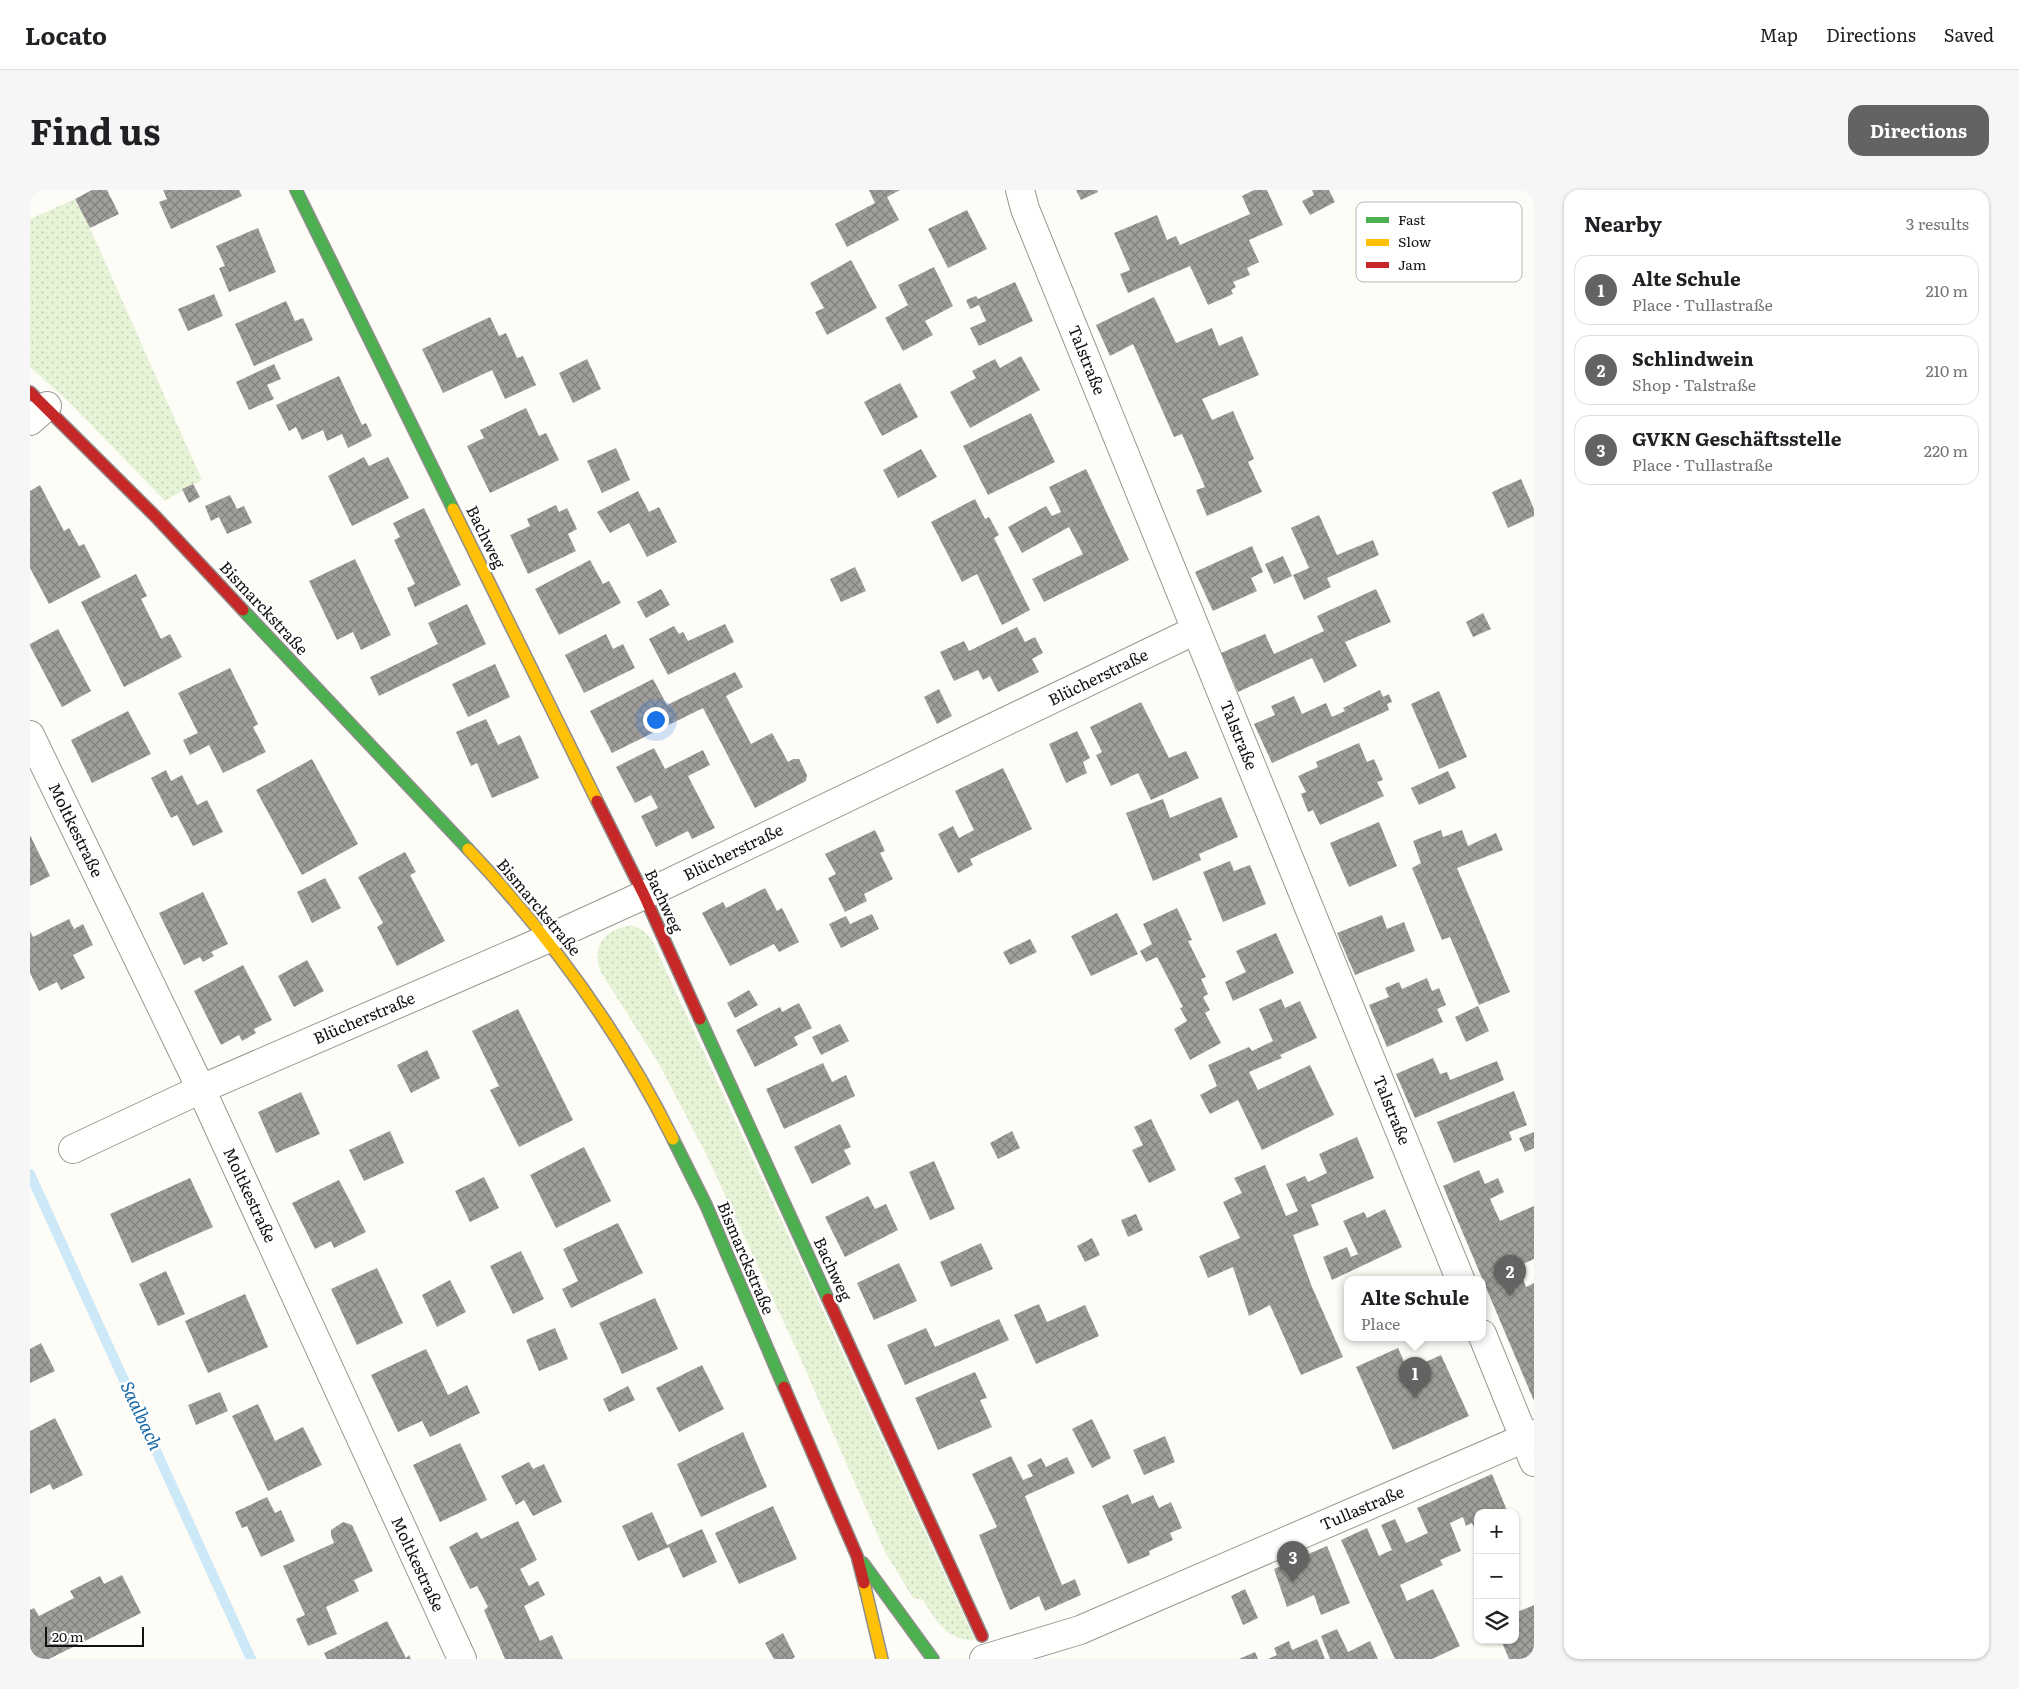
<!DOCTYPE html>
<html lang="en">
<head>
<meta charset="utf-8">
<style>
  body { margin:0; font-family:Literata,serif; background:#f6f6f6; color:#202124 }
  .controls { position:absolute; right:15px; bottom:15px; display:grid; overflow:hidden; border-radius:10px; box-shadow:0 1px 4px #0004 }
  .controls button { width:45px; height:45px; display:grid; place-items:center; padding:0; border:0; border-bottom:1px solid #e0e0e0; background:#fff; color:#202124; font:25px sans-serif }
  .scale { position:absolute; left:15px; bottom:12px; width:99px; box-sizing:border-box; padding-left:5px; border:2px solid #111; border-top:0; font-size:14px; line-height:18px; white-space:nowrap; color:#111; -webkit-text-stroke:4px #fff; paint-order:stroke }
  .you { position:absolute; left:625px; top:529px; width:18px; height:18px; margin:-12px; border:4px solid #fff; border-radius:50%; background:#1a73e8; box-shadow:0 0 0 8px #1a73e833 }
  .badge { display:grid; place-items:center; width:32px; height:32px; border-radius:50%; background:#646362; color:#fff; font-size:16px; font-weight:700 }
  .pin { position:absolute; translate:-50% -41px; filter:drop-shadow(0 1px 2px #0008) }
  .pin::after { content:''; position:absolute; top:26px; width:18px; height:15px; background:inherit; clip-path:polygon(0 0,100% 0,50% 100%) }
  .popup { position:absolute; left:1314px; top:1086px; width:142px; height:65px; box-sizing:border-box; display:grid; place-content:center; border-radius:10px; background:#fff; filter:drop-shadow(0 1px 4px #0005); font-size:16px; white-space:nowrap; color:#757577 }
  .popup b { font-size:19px; color:#202124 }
  .popup::after { content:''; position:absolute; left:50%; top:100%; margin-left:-10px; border:10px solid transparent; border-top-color:#fff }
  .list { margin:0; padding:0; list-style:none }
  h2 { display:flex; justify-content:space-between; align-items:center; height:65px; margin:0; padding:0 20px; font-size:21px }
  h2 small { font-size:16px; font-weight:400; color:#757577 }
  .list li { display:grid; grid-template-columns:32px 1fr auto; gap:15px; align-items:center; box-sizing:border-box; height:70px; margin:0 10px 10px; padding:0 10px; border:1px solid #e0e0e0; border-radius:15px }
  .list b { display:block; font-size:19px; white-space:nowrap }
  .list p { margin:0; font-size:16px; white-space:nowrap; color:#757577 }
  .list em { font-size:16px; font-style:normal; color:#757577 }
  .icon { flex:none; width:28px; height:28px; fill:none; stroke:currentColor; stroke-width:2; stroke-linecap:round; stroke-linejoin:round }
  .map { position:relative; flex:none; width:1504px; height:1469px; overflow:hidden; border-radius:15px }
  header { display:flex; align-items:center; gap:30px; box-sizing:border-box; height:70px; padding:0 25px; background:#fff; border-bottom:1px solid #e0e0e0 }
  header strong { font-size:24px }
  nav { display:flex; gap:28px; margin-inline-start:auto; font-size:18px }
  .intro { display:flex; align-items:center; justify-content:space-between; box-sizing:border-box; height:120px; padding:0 30px }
  h1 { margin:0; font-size:35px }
  .button { padding:12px 22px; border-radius:15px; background:#646362; color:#fff; font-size:18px; font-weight:700 }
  main { display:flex; gap:30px; padding:0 30px }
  aside { flex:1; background:#fff; border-radius:15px; box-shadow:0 1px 4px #0004 }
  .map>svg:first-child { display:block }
  .grass { fill:url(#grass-dots) }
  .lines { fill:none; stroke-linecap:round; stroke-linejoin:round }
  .stream { stroke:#cde8f7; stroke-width:10 }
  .building { fill:url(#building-cross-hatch) }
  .street-casing { stroke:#979795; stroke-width:30 }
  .fast-casing { stroke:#8e8d8b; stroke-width:14 }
  .slow-casing { stroke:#8e8d8b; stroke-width:14 }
  .jam-casing { stroke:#8e8d8b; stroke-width:14 }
  .street { stroke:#fffffe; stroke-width:28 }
  .fast { stroke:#4caf50; stroke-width:11 }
  .slow { stroke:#ffc107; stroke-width:11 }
  .jam { stroke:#c62828; stroke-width:11 }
  .labels { text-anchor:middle; stroke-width:5; stroke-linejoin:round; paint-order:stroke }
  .street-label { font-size:16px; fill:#111; stroke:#fff }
  .water-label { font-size:18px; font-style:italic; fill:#1768a6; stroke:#fff }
  .key { fill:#fff; stroke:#b8b8b8; stroke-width:1 }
  .key-label { font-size:14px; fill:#111 }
</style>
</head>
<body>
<header>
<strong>Locato</strong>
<nav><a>Map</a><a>Directions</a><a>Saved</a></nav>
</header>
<div class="intro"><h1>Find us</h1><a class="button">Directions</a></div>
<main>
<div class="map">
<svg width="1504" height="1469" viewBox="0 0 1504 1469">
  <defs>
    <pattern id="grass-dots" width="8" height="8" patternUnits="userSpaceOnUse" patternTransform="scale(1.25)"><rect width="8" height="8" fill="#e7f3d7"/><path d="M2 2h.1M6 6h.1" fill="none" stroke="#c5cfb8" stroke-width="1.8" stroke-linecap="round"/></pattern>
    <pattern id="building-cross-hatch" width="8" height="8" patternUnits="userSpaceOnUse" patternTransform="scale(1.25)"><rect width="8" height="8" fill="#a19f9c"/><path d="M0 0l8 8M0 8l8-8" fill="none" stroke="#82807e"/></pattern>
  </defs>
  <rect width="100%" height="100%" fill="#fdfcf7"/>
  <path class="grass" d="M45 9 60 38 172 290 135 311 37 210 0 177V29Z
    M602 735 612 740 621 748 945 1450C917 1451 907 1432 893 1410L883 1408 855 1362 768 1163 677 966 629 874 570 781C562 753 575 740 602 735Z"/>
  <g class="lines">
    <path class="stream" d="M0 984 221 1469"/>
  </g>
  <path class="building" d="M62 0H77L89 24 60 38 45 9Z
    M133 0H209L212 6 141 39 129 12 137 9Z
    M839 0H870L857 7 869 30 817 57 805 34 845 13Z
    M1046 0H1067L1068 2 1051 10Z
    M1224 0H1237L1253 35 1219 50 1229 72 1217 78 1220 85 1203 92 1206 97 1201 100 1203 104 1178 115 1160 76 1098 103 1090 84 1100 80 1084 43 1127 25 1137 50 1146 46 1150 55 1220 24 1212 6Z
    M1282 0H1299L1305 12 1280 25 1272 11 1284 5Z
    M937 20 957 59 918 78 898 39Z
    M228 38 246 82 199 102 189 78 195 76 186 56Z
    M821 70 847 118 797 145 785 122 794 118 780 93Z
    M904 77 923 116 895 131 903 145 873 161 855 128 878 115 868 95Z
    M985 92 1003 131 949 156 940 138 956 131 949 115 940 119 936 110 946 106 948 109Z
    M184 104 193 126 158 141 148 119Z
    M1124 107 1146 153 1182 138 1189 156 1212 146 1229 185 1172 209 1182 230 1203 221 1224 269 1218 272 1232 302 1177 326 1166 300 1175 297 1152 244 1144 247 1103 154 1080 166 1066 135Z
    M256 111 265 131 273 128 283 150 224 176 205 134Z
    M460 127 469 146 476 143 487 168 493 166 506 195 475 209 462 180 413 203 392 159Z
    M991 166 1010 200 940 238 920 202 946 188 942 181 965 169 970 178Z
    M557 169 571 199 543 213 529 183Z
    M244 174 251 189 237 195 244 209 219 220 206 192Z
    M309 186 332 235 336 233 342 246 318 258 312 244 297 251 293 240 272 250 266 237 259 241 246 215Z
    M870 193 888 227 852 246 834 212Z
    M496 218 509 246 516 243 529 270 460 303 437 256 454 248 450 240Z
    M1001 223 1025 272 958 305 933 256Z
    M586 258 600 290 572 303 557 271Z
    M891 259 907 287 868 308 853 280Z
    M334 267 339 276 358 267 379 308 322 336 298 286Z
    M1056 279 1099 370 1014 412 1002 389 1053 364 1039 337 992 363 978 337 1016 316 1022 326 1031 322 1019 297Z
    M1491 289 1504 319V326L1478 338 1462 302Z
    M163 294 170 307 159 313 152 299Z
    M10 295 34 341 39 338 49 356 54 354 71 387 19 414 0 378V301Z
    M608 301 619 322 629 317 647 352 617 367 599 333 580 343 567 322Z
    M200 305 207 319 214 316 222 333 197 344 189 327 181 331 175 316Z
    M945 309 955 329 959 327 969 345 964 348 1000 420 972 435 947 384 932 392 901 332Z
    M526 315 529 322 537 318 547 339 538 344 546 361 498 384 480 345 500 336 497 329Z
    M394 318 431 395 385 417 377 398 385 394 364 350 370 347 363 333Z
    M1289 325 1307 365 1343 350 1349 365 1297 388 1301 397 1274 410 1263 385 1279 378 1261 338Z
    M1222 356 1233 382 1221 388 1227 401 1183 421 1165 382Z
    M1253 366 1262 386 1244 394 1235 374Z
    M325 369 361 445 331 460 323 442 307 450 279 391Z
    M560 370 573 394 579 391 591 413 529 445 505 399Z
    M825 377 836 401 811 412 800 389Z
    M106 384 117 406 111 409 131 449 140 444 152 467 94 497 51 412Z
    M631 399 640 415 616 428 607 412Z
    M1346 399 1361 432 1315 452 1327 476 1294 493 1282 468 1208 502 1191 463 1235 444 1244 464 1294 441 1287 426Z
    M437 414 456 454 349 506 340 487 408 454 398 433Z
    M1453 423 1461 439 1443 447 1436 432Z
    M695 434 704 452 638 485 619 449 644 436 649 444 653 442 658 451Z
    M987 437 995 452 1005 447 1013 463 1002 469 1009 482 968 502 960 486 953 490 948 480 924 491 910 462 934 451 939 461Z
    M28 439 61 501 32 517 0 456V454Z
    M576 444 583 459 593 454 605 478 554 503 535 465Z
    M465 474 480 507 438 527 422 494Z
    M200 478 228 534 223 537 236 562 193 583 179 555 160 565 153 550 168 543 148 503Z
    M705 482 713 497 696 506 721 554 742 543 758 572 763 569H769L777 585 776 591 725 618 673 518 582 563 560 521 623 489 637 515Z
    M909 499 922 526 907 534 894 507Z
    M1350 500 1353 507 1359 504 1362 512 1357 514 1359 520 1242 573 1224 534 1245 525 1241 516 1264 506 1272 524 1296 513 1302 527 1315 521 1313 518Z
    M1409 501 1437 567 1409 579 1381 514Z
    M1111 512 1139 568 1156 561 1169 588 1121 610 1108 583 1081 596 1066 565 1072 562 1060 537Z
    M98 521 121 564 62 593 41 550Z
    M456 529 468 555 490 545 509 588 462 608 447 573 441 576 426 542Z
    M1047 541 1060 568 1053 572 1057 583 1036 593 1019 554Z
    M1329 553 1337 572 1344 569 1353 590 1347 592 1354 606 1290 635 1283 620 1278 622 1271 604 1276 602 1268 586 1288 577 1286 572Z
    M624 558 635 579 673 560 680 575 658 586 685 638 662 649 658 641 626 657 611 626 628 618 621 605 605 613 586 577Z
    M282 569 328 654 272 685 226 600Z
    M973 578 1002 639 940 669 943 675 928 683 908 644 923 636 929 648 944 640 925 601Z
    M136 580 141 591 152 585 167 615 177 610 193 642 163 656 147 625 141 628 121 588Z
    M1418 581 1426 598 1389 615 1381 598Z
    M1191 607 1208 647 1169 664 1171 670 1123 691 1096 623 1133 609 1140 628Z
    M1349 632 1367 676 1319 697 1300 653Z
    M845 640 855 661 850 663 863 689 834 704 837 711 815 722 798 688 806 684 795 664Z
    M1411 640 1413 647 1432 640 1438 656 1466 643 1473 660 1427 678 1480 802 1449 815 1420 747 1412 750 1382 678 1391 673 1383 651Z
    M0 645 20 686 0 696Z
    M375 662 386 682 380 685 415 751 367 776 347 737 353 733 328 687Z
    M1200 671 1204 681 1220 675 1236 714 1193 732 1173 682Z
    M295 688 311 718 282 733 267 702Z
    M735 698 747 721 752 718 769 752 749 762 744 754 700 776 672 723 693 712 696 718Z
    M173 702 198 754 181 762 184 766 173 772 170 767 154 775 129 723Z
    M1147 718 1162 750 1158 751 1176 787 1171 789 1178 804 1173 807 1180 820 1175 823 1191 853 1160 870 1144 839 1157 831 1150 818 1153 817 1127 767 1116 772 1110 761 1122 754 1113 734Z
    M1087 723 1108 764 1061 786 1041 746Z
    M842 724 849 739 811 758 799 734 816 726 820 734Z
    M1352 725 1357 739 1374 732 1385 761 1325 785 1307 743Z
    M39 729 44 739 53 734 63 755 43 765 55 788 31 800 27 792 9 801 0 783V741L3 747Z
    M1246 743 1264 783 1203 811 1195 792 1216 782 1206 761Z
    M1000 749 1007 762 980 775 973 762Z
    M277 770 294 801 264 817 248 786Z
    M213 775 242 830 224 839 226 843 212 851 209 845 191 855 164 801Z
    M1397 788 1402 801 1409 798 1416 815 1407 819 1413 832 1357 857 1339 815 1359 807 1355 798 1369 792 1372 799Z
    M719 800 728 815 705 828 697 813Z
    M1251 809 1255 818 1270 811 1287 848 1250 865 1252 868 1219 882 1228 900 1280 875 1304 925 1232 960 1208 910 1180 924 1170 905 1187 896 1178 875 1219 857 1222 861 1243 851 1229 819Z
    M769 813 782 838 764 847 768 855 725 877 706 840 750 817 752 822Z
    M1448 816 1459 841 1436 852 1425 827Z
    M488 819 543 930 489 957 460 900 469 896 442 841Z
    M810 834 819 851 791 865 782 847Z
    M397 860 410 888 381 903 367 875Z
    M1403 868 1410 884 1417 882 1420 890 1467 871 1474 890 1385 928 1366 884Z
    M793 873 802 892 816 885 825 906 754 939 736 899Z
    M1484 901 1497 935 1479 942 1482 950 1424 973 1407 932Z
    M271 902 290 944 246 963 228 922Z
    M1121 929 1146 980 1119 993 1102 960 1113 955 1104 937Z
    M810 934 821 957 814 960 821 974 782 994 764 957Z
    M360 941 374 973 334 991 319 960Z
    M982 941 990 958 968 969 960 953Z
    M1504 942V958L1495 962 1489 948Z
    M1327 947 1344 988 1281 1015 1289 1035 1263 1045 1282 1097 1313 1167 1271 1185 1240 1115 1219 1126 1203 1077 1178 1088 1169 1066 1210 1048 1193 1012 1212 1003 1204 988 1235 975 1256 1026 1268 1021 1256 994 1275 986 1278 992 1297 983 1289 964Z
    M554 957 581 1011 526 1038 500 985Z
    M904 971 925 1019 900 1030 879 982Z
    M1449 980 1455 994 1468 988 1474 1002 1460 1009 1470 1031 1504 1016V1069L1488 1076 1496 1097 1504 1093V1211L1413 996Z
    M454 987 469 1018 440 1032 425 1001Z
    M160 988 183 1037 102 1073 80 1024Z
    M309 990 336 1042 304 1058 301 1051 285 1059 262 1013Z
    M838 1006 845 1019 856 1014 868 1040 815 1067 795 1027Z
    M1355 1019 1372 1057 1302 1090 1293 1067 1317 1057 1321 1067 1328 1064 1313 1031 1334 1022 1337 1028Z
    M1106 1024 1113 1040 1098 1047 1091 1030Z
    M588 1033 613 1083 541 1118 532 1099 548 1091 533 1059Z
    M1062 1048 1070 1065 1055 1072 1047 1056Z
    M951 1053 963 1079 921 1097 910 1072Z
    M491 1061 514 1109 483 1124 460 1076Z
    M869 1073 887 1111 844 1130 827 1093Z
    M347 1078 373 1133 327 1155 301 1099Z
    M136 1081 155 1124 128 1136 109 1094Z
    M420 1090 436 1122 407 1137 392 1105Z
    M215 1104 238 1157 178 1183 155 1131Z
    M625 1108 648 1159 592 1184 569 1133Z
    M1009 1114 1017 1132 1055 1115 1069 1146 1006 1174 984 1125Z
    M969 1129 979 1150 875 1195 857 1155 896 1138 905 1157Z
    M525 1138 538 1169 509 1181 496 1150Z
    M11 1153 25 1181 0 1193V1159Z
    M1368 1158 1378 1180 1411 1165 1439 1226 1363 1260 1326 1177Z
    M396 1159 418 1205 437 1195 450 1223 400 1247 392 1231 368 1242 341 1185Z
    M672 1175 694 1219 649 1242 626 1198Z
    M945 1182 957 1208 950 1210 962 1237 908 1260 885 1208Z
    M598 1196 605 1210 579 1222 573 1209Z
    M190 1202 198 1221 166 1235 158 1215Z
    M228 1214 245 1251 273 1237 292 1275 238 1301 202 1226Z
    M25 1228 53 1285 23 1300 20 1294 0 1304V1241Z
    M1062 1229 1081 1268 1062 1278 1042 1239Z
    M713 1242 737 1297 671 1327 647 1274Z
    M1135 1246 1145 1272 1114 1285 1103 1260Z
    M430 1253 457 1310 410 1332 383 1275Z
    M981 1266 993 1290 1003 1286 997 1275 1011 1268 1016 1277 1037 1267 1045 1283 995 1306 1032 1395 1045 1389 1051 1405 1015 1421 1009 1406 980 1420 949 1345 967 1337 942 1284Z
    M499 1272 503 1279 514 1274 532 1312 503 1326 494 1310 486 1315 471 1286Z
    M1462 1284 1478 1323H1448L1446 1341 1442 1333 1436 1336 1433 1327 1420 1333 1431 1361 1410 1370 1413 1375 1370 1395 1377 1411 1403 1399 1430 1456 1402 1469H1365L1311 1350 1337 1338 1349 1366 1355 1363 1362 1360 1351 1335 1365 1329 1376 1353 1398 1343 1387 1318Z
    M1098 1304 1102 1314 1123 1305 1129 1318 1141 1312 1152 1338 1140 1343 1143 1350 1119 1361 1120 1365 1098 1374 1072 1316Z
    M237 1307 245 1323 251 1320 265 1351 231 1367 217 1336 212 1338 205 1322Z
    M743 1316 767 1369 709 1394 685 1343Z
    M622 1322 637 1355 672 1339 687 1372 653 1388 639 1357 608 1371 592 1336Z
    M488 1331 507 1370 490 1379 499 1396 508 1391 515 1405 494 1416 510 1451 522 1445 533 1469H475L454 1420 458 1417 447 1396 440 1399 419 1357 447 1342 451 1349Z
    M313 1332 322 1335 343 1381 324 1390 329 1401 296 1417 307 1444 278 1456 266 1429 275 1425 253 1376 304 1353 301 1345V1340Z
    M1297 1356 1320 1413 1291 1425 1284 1405 1257 1417 1244 1379Z
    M92 1385 111 1423 19 1469H0V1420L4 1418 9 1426 44 1408 40 1401 70 1386 74 1394Z
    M1215 1399 1228 1428 1213 1435 1201 1406Z
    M1504 1415V1469H1479L1471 1450H1485V1423Z
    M357 1431 376 1468 379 1465 381 1469H297L294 1463Z
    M1307 1439 1318 1462 1340 1451 1348 1469H1300L1291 1446Z
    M753 1443 765 1467 762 1469H744L735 1453Z
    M1287 1449 1295 1469H1238L1247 1465 1244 1458 1259 1451 1262 1460Z
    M1225 1462 1228 1469H1209Z"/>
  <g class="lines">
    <g class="street-casing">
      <path id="street" d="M990 0 995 19 1430 1089
        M0 231 17 216
        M0 545 171 899 432 1469
        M43 959 171 899 517 749 614 705 1166 440
        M1452 1144 1504 1272
        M954 1469 1050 1440 1504 1244"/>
    </g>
    <g class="fast-casing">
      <path id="fast" d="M266 0 423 319
        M213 420 438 659
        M670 829 798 1109
        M643 949 676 1015 754 1197
        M833 1373 903 1469"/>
    </g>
    <g class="slow-casing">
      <path id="slow" d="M423 319 567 611
        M438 659C520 746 590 842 643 949
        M834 1393 852 1469"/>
    </g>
    <g class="jam-casing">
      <path id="jam" d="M0 202 125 326 213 420
        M567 611 614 705 670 829
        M798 1109 952 1446
        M754 1197 827 1366 834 1393"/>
    </g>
    <use href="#street" class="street"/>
    <use href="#fast" class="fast"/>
    <use href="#slow" class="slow"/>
    <use href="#jam" class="jam"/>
  </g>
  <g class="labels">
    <g class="street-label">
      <text transform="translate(1057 170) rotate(68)" y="6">Talstraße</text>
      <text transform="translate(456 347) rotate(64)" y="6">Bachweg</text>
      <text transform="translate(234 418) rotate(47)" y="6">Bismarckstraße</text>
      <text transform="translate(1068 487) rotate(-26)" y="6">Blücherstraße</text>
      <text transform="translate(1209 545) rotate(68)" y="6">Talstraße</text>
      <text transform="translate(46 640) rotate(64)" y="6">Moltkestraße</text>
      <text transform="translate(703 662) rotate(-26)" y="6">Blücherstraße</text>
      <text transform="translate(634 711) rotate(65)" y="6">Bachweg</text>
      <text transform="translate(509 717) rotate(50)" y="6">Bismarckstraße</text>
      <text transform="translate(334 828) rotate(-23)" y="6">Blücherstraße</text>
      <text transform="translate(1362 920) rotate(68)" y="6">Talstraße</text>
      <text transform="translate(220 1005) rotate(65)" y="6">Moltkestraße</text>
      <text transform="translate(716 1068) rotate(67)" y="6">Bismarckstraße</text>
      <text transform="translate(803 1079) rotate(65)" y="6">Bachweg</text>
      <text transform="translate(1332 1318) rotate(-23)" y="6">Tullastraße</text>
      <text transform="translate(388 1374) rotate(65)" y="6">Moltkestraße</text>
    </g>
    <g class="water-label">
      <text transform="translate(111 1226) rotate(65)" y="6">Saalbach</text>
    </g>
  </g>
  <rect x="1326" y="12" width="166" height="80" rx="8" class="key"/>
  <rect x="1336" y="27" width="23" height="6" fill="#4caf50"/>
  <rect x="1336" y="49" width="23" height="7" fill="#ffc107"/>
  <rect x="1336" y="72" width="23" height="6" fill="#c62828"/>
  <g class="key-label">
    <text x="1368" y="35">Fast</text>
    <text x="1368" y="57">Slow</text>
    <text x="1368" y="80">Jam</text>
  </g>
</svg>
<div class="controls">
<button>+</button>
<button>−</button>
<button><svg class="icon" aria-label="layers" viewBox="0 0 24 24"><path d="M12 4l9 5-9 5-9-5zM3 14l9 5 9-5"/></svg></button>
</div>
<div class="scale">20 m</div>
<div class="you"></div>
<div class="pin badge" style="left:1385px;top:1208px">1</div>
<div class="popup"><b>Alte Schule</b>Place</div>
<div class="pin badge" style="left:1480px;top:1106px">2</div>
<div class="pin badge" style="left:1263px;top:1392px">3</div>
</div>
<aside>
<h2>Nearby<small>3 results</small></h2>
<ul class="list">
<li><span class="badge">1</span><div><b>Alte Schule</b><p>Place · Tullastraße</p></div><em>210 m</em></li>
<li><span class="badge">2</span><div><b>Schlindwein</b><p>Shop · Talstraße</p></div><em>210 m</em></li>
<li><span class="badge">3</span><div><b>GVKN Geschäftsstelle</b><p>Place · Tullastraße</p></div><em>220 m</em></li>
</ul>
</aside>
</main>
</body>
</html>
